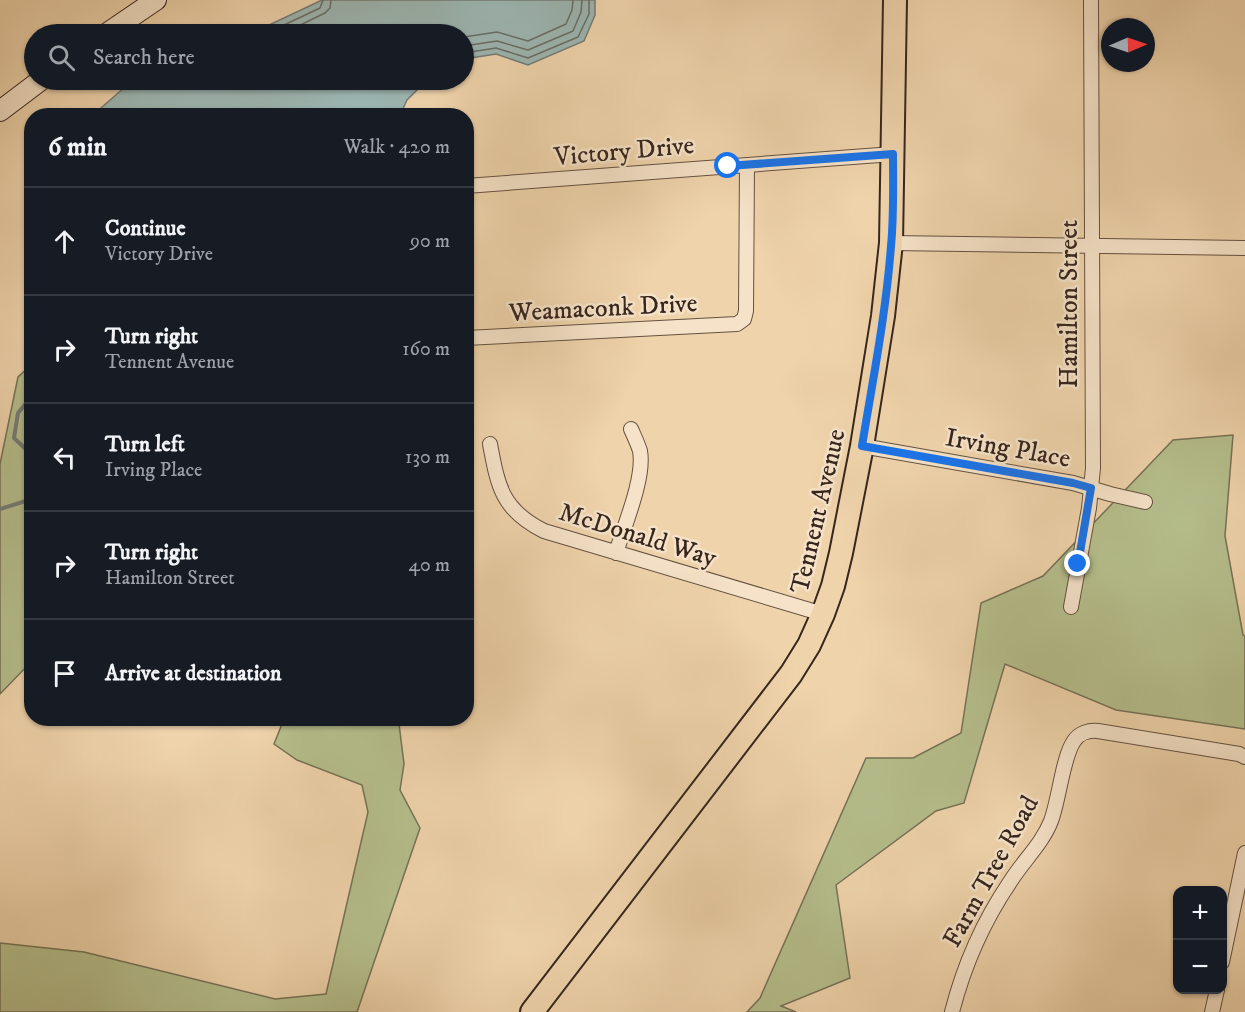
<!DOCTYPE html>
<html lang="en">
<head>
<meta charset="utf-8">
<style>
  body { margin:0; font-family:"IM FELL DW Pica",serif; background:#20242c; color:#f1f3f6 }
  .controls { position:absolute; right:18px; bottom:18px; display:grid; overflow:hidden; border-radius:12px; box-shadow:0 2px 4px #0004 }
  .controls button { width:54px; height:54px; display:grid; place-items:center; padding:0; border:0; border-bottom:2px solid #363941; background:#171b24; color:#f1f3f6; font:30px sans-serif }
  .compass { position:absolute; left:1101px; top:18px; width:54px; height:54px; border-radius:50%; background:#171b24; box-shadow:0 2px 4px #0004; rotate:88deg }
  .stop { position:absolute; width:18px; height:18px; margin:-14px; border:4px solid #1a73e8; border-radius:50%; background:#fff }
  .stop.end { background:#1a73e8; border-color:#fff; box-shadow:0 2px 6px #0008 }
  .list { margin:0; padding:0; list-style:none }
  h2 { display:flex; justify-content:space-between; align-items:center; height:78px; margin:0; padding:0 24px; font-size:26px }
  h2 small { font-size:20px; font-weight:400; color:#9ea1a6 }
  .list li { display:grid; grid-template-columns:39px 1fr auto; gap:18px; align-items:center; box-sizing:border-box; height:108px; padding:0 24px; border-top:2px solid #363941 }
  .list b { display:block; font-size:22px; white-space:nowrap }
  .list p { margin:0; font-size:20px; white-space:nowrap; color:#9ea1a6 }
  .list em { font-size:20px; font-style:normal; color:#9ea1a6 }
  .icon { flex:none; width:33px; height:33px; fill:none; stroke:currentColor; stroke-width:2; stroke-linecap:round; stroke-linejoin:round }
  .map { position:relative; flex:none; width:1245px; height:1012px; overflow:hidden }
  .search { position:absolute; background:#171b24; box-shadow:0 2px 4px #0004; left:24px; top:24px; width:450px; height:66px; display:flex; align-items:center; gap:15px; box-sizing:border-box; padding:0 21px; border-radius:33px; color:#9ea1a6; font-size:22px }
  .panel { position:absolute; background:#171b24; box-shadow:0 2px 4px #0004; left:24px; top:108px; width:450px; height:618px; border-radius:24px }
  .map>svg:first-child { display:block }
  .green { fill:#b5be8c; stroke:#767255; stroke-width:1.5 }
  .water { fill:#9cb6b2; stroke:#747c77; stroke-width:1.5 }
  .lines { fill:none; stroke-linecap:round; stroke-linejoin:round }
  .shore { stroke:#6a6e68; stroke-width:1.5 }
  .stream { stroke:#747c77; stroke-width:4 }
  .street-casing { stroke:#655141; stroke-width:16 }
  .secondary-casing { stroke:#37261e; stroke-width:22 }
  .primary-casing { stroke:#37261e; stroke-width:26 }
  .street { stroke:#f5e2c8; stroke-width:14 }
  .secondary { stroke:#f5e2c8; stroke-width:20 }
  .primary { stroke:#efd3ab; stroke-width:22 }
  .route { stroke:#1a73e8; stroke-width:8 }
  .labels { text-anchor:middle; stroke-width:5; stroke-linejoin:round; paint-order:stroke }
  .street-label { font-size:26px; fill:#37261e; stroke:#f5e2c8 }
</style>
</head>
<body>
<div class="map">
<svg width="1245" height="1012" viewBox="0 0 1245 1012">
  <rect width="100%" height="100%" fill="#efd3ab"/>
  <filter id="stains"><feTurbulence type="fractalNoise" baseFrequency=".00333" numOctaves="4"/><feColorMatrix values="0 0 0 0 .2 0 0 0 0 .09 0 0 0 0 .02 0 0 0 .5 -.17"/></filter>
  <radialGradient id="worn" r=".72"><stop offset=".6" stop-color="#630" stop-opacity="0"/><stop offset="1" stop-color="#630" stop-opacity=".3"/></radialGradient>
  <path class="green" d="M31 365V662L0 694V464L18 377Z
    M1233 435 1225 536 1243 635 1245 636V729L1116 710 1005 664 964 803 936 811 836 885 850 978 781 1006 796 1012H747L760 998 866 758H913L961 733 981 603 1043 576 1173 440Z
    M396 719 399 724 404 764 400 790 420 828 357 1012H0V943L84 952 275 999 326 994 368 812 362 785 297 760 274 744 284 719Z"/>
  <path class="water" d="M322 0H595V15L584 41 528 65 496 54 464 59V34H250Z
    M133 80H427L407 100 400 115H93Z"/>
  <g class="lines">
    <path class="shore" d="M265 34 320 8 323 0
      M282 34 325 13 330 8 331 0
      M464 37 497 32 528 41 566 24 572 10 573 0
      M464 46 497 41 528 50 573 31 581 12 582 0
      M464 53 496 48 528 58 578 37 589 14V0"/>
    <path class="stream" d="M32 396 18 413 14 438 32 455
      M0 509 32 499"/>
    <g class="street-casing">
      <path id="street" d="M466 186 893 154
        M891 243 1245 248
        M466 338 737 324 744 319 746 311 747 165
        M490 444C498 487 502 510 544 531L823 614
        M862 446 1073 483 1110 494 1145 502
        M616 553C624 526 645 478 640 451 638 444 634 436 631 429
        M1071 607 1089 508 1093 468 1091 0
        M1222 962 1245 853
        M952 1012C964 965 983 922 1010 882 1023 861 1042 844 1051 821 1059 800 1063 756 1074 741 1079 733 1089 730 1098 731L1239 754 1245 757
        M1212 1012 1217 990"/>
    </g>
    <g class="secondary-casing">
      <path id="secondary" d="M106 34 156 0
        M0 111 41 80"/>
    </g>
    <g class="primary-casing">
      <path id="primary" d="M532 1012 791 674 809 645 823 614 833 586 841 553 862 446 883 316 891 243 895 0"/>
    </g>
    <use href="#street" class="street"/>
    <use href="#secondary" class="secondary"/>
    <use href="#primary" class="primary"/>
  </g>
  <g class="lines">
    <path class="route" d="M728 166 893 154C893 184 894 216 891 246 886 313 873 379 862 446L1073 483 1091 488 1078 564"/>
  </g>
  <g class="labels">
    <g class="street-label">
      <text transform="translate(624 150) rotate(-5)" y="9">Victory Drive</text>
      <text transform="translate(1068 304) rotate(-90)" y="9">Hamilton Street</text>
      <text transform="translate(603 307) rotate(-3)" y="9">Weamaconk Drive</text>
      <text transform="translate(1008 447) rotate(10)" y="9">Irving Place</text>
      <text transform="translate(817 511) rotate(-77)" y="9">Tennent Avenue</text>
      <text transform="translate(638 534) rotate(17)" y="9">McDonald Way</text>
      <text transform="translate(990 871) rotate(-61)" y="9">Farm Tree Road</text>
    </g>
  </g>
  <rect width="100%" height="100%" filter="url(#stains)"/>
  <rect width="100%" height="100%" fill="url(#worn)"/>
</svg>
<div class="controls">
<button>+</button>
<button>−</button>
</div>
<svg class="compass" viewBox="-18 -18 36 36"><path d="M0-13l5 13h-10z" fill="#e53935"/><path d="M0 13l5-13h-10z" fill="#9ea1a6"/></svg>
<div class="stop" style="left:728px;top:166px"></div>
<div class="stop end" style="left:1078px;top:564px"></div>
<div class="search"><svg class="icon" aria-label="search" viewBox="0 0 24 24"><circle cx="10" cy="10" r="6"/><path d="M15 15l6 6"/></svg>Search here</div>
<section class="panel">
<h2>6 min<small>Walk · 420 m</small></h2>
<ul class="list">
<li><svg class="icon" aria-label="ahead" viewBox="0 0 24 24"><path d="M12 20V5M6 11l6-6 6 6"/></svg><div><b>Continue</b><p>Victory Drive</p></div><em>90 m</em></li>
<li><svg class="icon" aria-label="right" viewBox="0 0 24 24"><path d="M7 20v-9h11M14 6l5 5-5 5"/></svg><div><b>Turn right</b><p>Tennent Avenue</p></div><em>160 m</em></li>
<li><svg class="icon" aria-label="left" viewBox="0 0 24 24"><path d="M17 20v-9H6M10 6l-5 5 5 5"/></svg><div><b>Turn left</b><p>Irving Place</p></div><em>130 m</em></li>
<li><svg class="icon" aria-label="right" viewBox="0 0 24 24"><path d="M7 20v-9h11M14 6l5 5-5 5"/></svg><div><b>Turn right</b><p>Hamilton Street</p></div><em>40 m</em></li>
<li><svg class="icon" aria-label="arrive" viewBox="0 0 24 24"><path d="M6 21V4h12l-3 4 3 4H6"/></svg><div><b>Arrive at destination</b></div></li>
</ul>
</section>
</div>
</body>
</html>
